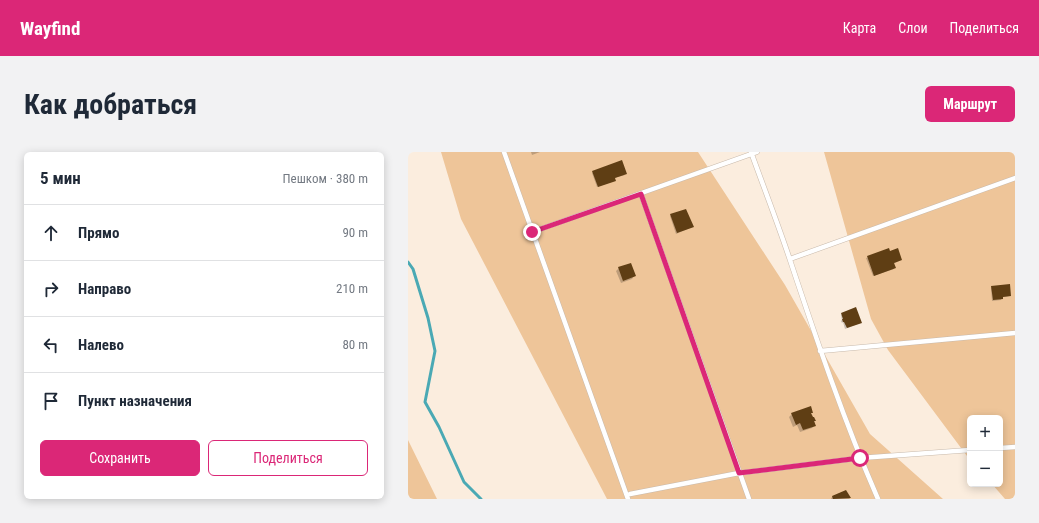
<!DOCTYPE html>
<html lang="ru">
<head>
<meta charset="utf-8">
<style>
  body { margin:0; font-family:"Roboto Condensed",sans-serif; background:#f2f2f3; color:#1f2937 }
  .controls { position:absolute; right:12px; bottom:12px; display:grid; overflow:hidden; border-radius:6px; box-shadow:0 2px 10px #0003 }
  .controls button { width:36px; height:36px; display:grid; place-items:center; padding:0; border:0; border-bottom:1px solid #e0e1e3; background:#fff; color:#1f2937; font:20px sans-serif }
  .stop { position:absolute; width:12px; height:12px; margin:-9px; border:3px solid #db2777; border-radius:50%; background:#fff }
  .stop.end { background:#db2777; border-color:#fff; box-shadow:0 1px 4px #0008 }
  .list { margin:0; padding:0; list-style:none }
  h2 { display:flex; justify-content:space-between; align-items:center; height:52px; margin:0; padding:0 16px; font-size:17px }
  h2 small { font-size:13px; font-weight:400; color:#747a83 }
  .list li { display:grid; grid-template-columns:26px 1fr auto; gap:12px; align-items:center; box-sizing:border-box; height:56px; padding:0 16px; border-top:1px solid #e0e1e3 }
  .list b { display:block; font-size:15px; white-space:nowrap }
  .list em { font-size:13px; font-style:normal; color:#747a83 }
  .actions { display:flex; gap:8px; padding:12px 16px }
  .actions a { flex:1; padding:9px 0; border:1px solid #db2777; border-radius:6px; text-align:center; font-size:14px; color:#db2777 }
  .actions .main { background:#db2777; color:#fff }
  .icon { flex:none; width:22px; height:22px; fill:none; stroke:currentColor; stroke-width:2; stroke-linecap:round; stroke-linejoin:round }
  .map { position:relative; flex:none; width:607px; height:347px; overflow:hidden; border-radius:6px }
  header { display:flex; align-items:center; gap:24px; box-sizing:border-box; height:56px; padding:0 20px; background:#db2777; color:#fff }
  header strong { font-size:19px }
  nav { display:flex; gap:22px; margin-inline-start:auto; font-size:14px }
  .intro { display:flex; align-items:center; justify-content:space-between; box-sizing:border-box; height:96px; padding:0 24px }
  h1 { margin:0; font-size:28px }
  .button { padding:10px 18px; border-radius:6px; background:#db2777; color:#fff; font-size:14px; font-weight:700 }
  main { display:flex; gap:24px; padding:0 24px }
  aside { flex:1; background:#fff; border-radius:6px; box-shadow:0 2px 10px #0003 }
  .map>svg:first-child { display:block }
  .green { fill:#eec599 }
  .shadow { fill:#0003 }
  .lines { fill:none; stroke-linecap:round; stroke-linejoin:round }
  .stream { stroke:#4aa9b4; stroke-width:3 }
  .building { fill:#5f3e14 }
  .lane-casing { stroke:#c8baac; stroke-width:5.5 }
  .lane { stroke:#fff; stroke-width:4.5 }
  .route { stroke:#db2777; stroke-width:5 }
</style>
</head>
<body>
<header>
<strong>Wayfind</strong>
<nav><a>Карта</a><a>Слои</a><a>Поделиться</a></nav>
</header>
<div class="intro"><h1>Как добраться</h1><a class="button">Маршрут</a></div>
<main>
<aside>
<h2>5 мин<small>Пешком · 380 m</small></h2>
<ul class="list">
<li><svg class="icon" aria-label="ahead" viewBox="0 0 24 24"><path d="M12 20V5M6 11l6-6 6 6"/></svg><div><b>Прямо</b></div><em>90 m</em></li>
<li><svg class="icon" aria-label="right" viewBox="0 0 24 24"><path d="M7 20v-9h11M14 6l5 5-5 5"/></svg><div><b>Направо</b></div><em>210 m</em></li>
<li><svg class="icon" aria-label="left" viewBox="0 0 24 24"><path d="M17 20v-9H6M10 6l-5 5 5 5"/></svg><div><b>Налево</b></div><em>80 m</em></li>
<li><svg class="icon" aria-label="arrive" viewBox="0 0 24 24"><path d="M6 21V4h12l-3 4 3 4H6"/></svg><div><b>Пункт назначения</b></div></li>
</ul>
<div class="actions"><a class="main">Сохранить</a><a>Поделиться</a></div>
</aside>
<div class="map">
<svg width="607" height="347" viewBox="0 0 607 347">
  <rect width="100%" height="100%" fill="#fbedde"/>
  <path class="green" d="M33 0H290L377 133 462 282 535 347H199L53 67Z
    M416 0H607V347H597L584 332H592V266H562V308L480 198 463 167Z
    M0 288 29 347H0Z"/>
  <path class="shadow" d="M123 0H132L124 3Z
    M185 20 217 23 206 26V29L189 35 184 21Z
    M263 63 284 75 268 82 262 64Z
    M481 100 493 108 485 112 486 117 465 124 458 106Z
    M211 116 226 124 224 127 213 131 208 119Z
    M584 135 602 144 594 145 593 148 584 149 583 136Z
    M434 162 452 171 437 177 435 170 434 171 433 169 434 168 433 163Z
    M404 260 402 262 406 266 407 273 404 276 392 280 389 273 385 275 381 265 384 262Z
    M437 339 442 347H423L424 345Z"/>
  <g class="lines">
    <path class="stream" d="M0 110 5 117 20 166 27 199 17 250 31 275 56 330 73 347"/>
  </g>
  <path class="building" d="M214 8 219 22 207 26 208 29 190 35 184 19Z
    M278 57 286 75 269 81 262 62Z
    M481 96 482 99 490 96 494 108 486 111 488 116 466 124 459 104Z
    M223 111 228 124 215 129 210 115Z
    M602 132 603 144 595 145V147L585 148 583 134Z
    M448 155 454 171 439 176 436 170H435L434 167H435L433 161Z
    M403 254 405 261H403L405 265H406L408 269H406L408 274 395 278 392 271 388 273 383 261Z
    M438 338 443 346 425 347 424 344Z"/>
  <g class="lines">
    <g class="lane-casing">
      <path id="lane" d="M96 0 220 347
        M343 0C356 36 370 72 382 108 409 189 436 269 470 347
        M233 42 341 347
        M124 80 349 0
        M382 107 607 26
        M412 199 607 181
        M592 296 607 295
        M222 342 331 321 452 306 562 298"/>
    </g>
    <use href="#lane" class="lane"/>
  </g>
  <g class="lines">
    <path class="route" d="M124 80 233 42 331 321 452 306"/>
  </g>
</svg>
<div class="controls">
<button>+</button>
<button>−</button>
</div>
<div class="stop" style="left:452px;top:306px"></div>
<div class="stop end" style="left:124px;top:80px"></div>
</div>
</main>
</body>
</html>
